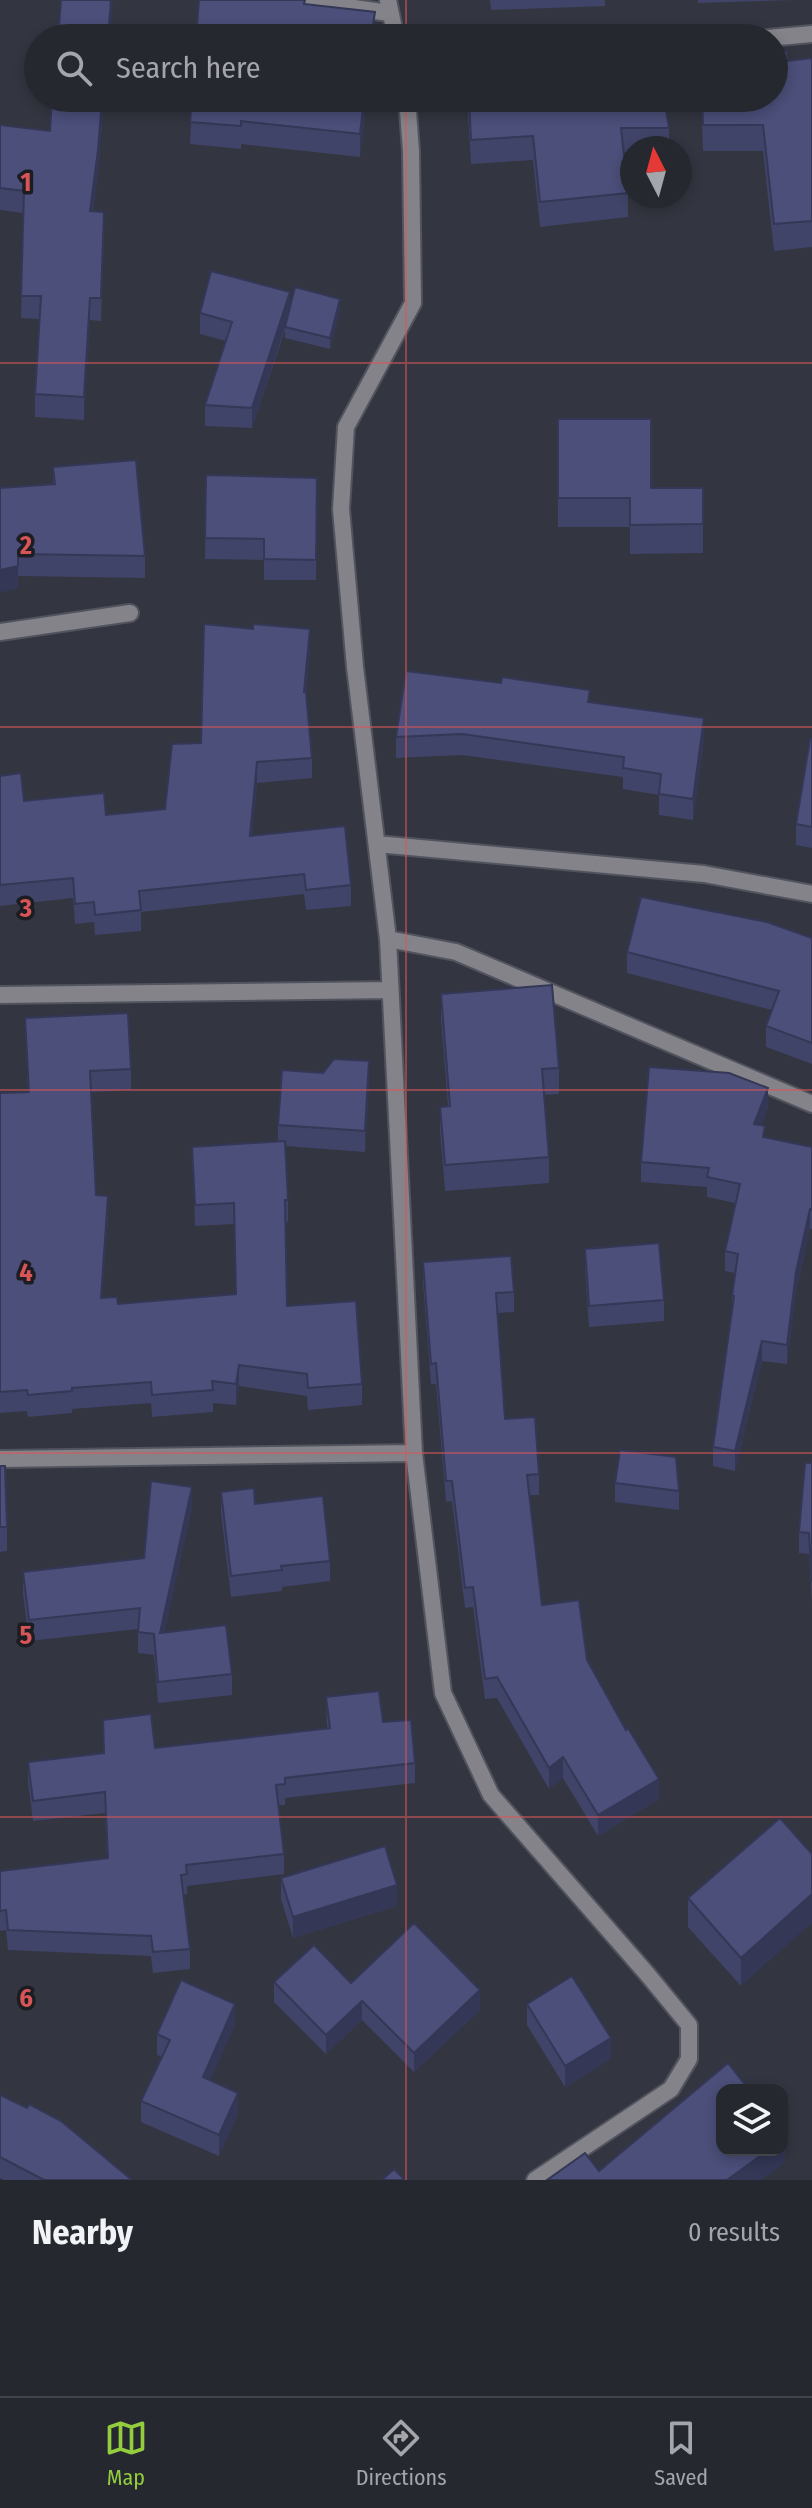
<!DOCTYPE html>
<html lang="en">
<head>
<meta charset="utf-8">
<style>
  body { margin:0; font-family:"Fira Sans Condensed",sans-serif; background:#2e3038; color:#f1f3f6 }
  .controls { position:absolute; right:24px; bottom:24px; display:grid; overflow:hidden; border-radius:16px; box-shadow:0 4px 12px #0003 }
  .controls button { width:72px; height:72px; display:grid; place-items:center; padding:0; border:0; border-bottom:2px solid #42444c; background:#262830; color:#f1f3f6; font:40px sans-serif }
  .compass { position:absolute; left:620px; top:136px; width:72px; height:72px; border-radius:50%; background:#262830; box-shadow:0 4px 12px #0003; rotate:354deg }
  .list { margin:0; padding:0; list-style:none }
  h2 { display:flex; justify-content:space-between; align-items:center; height:104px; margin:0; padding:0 32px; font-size:34px }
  h2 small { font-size:26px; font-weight:400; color:#a4a6ab }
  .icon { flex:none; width:44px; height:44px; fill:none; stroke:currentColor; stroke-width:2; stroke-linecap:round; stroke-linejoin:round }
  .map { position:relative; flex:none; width:812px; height:2180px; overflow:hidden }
  .search { position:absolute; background:#262830; box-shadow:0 4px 12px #0003; left:24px; right:24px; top:24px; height:88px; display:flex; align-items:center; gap:20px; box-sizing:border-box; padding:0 28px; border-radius:44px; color:#a4a6ab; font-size:30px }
  .sheet { height:216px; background:#262830 }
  nav { display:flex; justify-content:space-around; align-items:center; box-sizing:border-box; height:112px; border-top:2px solid #42444c; background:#262830; font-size:22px; color:#a4a6ab }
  nav a { display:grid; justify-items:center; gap:4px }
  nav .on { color:#93cc3d }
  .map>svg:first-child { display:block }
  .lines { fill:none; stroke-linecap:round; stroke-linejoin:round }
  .street-casing { stroke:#51535e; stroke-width:20 }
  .street { stroke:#838389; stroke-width:16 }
  .wall { fill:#404468 }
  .shaded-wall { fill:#343755 }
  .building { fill:#4b4f79; stroke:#343755; stroke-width:2 }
  .grid { fill:none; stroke:#d85557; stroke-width:2; stroke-opacity:0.55 }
  .grid-label { font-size:26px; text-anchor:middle; font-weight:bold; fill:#d85557; stroke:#1c1d22; stroke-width:7; stroke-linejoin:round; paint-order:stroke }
</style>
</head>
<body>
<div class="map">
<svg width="812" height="2180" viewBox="0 0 812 2180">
  <rect width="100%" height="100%" fill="#333540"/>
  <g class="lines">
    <g class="street-casing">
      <path id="street" d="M299 0 389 13
        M388 0 396 38
        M768 38 812 34
        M407 98 411 151 413 303 346 427 341 509 355 667 388 939 414 1453 443 1693 491 1795 648 1975 689 2025V2059L671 2089 535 2180
        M0 632 130 613
        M377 844 704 874 812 894
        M388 939 456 952 812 1104
        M0 995 390 990
        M0 1459 414 1453"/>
    </g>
    <use href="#street" class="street"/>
  </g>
  <path class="wall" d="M490 0H605V6L491 10Z
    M698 0H794L698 3Z
    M812 58V247L774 251 763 151H703L701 98H774L788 61Z
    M52 98H104L98 173 93 211 104 234 101 321 90 320 84 420 35 417V394L40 319 21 318 23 213 0 210V125L50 131Z
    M192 98H367L360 157 241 144V149L190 144Z
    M467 98H664L669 128V148H632V152H624L628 193V217L540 227 533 160 471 164Z
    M290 306 340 310 330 349 285 338V330L252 428 205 426V405L226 341 200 334V313Z
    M558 419 651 488H703V553L630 554V527H558Z
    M53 467 145 556V578L18 576V588L0 592V488L53 484Z
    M206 475 317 478 316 580H264V560L205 559Z
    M310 649 306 692 312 758V778L257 783 252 836 351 885V906L306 910 304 894 141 912V931L95 935 94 922 75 924 73 898 0 906V776L24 801 106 815 165 809 201 743Z
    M501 683 590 702 704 739 693 820 659 815V795L623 789V777L462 755 396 758V737Z
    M812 739V848L796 845V824Z
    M812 938V1064L766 1047V1026L772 1010 627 973V952Z
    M441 994 559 1068V1094L544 1095 549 1157V1183L445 1191 440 1132V1107L448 1106 441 1020Z
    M25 1018 131 1069V1090L91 1092 96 1195 108 1217 102 1298 118 1304 236 1295 234 1224 195 1226 192 1147 278 1142V1125L369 1082 365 1152 285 1146 288 1200V1222H285L287 1306 362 1384V1405L308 1410 307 1396 239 1386 236 1405 213 1403V1412L152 1417 151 1403 72 1409V1413L28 1417 27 1411 0 1413V1093L28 1092Z
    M768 1108 761 1126 765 1138 812 1147V1229H810L796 1292 787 1364 762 1361 735 1471 713 1466V1447L732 1309V1296L735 1273 725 1271V1251L735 1203 707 1197V1187L641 1182V1162Z
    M585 1249 664 1300V1321L589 1327 585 1270Z
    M423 1262 514 1292V1312L498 1313 505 1419 539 1474V1495H529L542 1605 587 1660 659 1799 598 1836 563 1778 549 1789 497 1698 485 1699 473 1607 465 1608 452 1501 446 1502 436 1384H431L423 1283Z
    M812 1463V1603L809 1554 799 1553V1532Z
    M0 1466 7 1527V1551L0 1552Z
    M615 1483 679 1491V1510L615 1502Z
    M221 1492 255 1504 330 1561V1581L282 1587V1591L231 1597 221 1513Z
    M192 1508 164 1633 232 1674V1695L158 1703 154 1655 138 1653V1629L29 1641 23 1593V1572L144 1558Z
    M326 1697 383 1722 415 1763V1783L285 1798V1805H278L284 1854V1874L187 1886V1894L184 1895 190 1949V1969L153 1973 151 1956 8 1950 6 1930 0 1931V1871L107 1858 105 1813 33 1821 28 1782V1762L103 1753V1720L155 1748 327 1729Z
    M780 1818 741 1986 688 1927V1898Z
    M281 1878 397 1906 293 1938 281 1899Z
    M274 1982 351 1983 480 2010 414 2072 362 2020 326 2054 274 2002Z
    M527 2004 611 2059 565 2087 527 2025Z
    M235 2025 210 2081 238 2114 219 2156 141 2122V2101L162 2057 157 2055V2034Z
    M0 2095 132 2180H4L0 2178Z"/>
  <path class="shaded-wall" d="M111 0H113L110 38H108Z
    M375 12 374 38H371Z
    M102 98H104L98 173 90 234V211Z
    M364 98H367L360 157V134Z
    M290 292V313L285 327 252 428V408Z
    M90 298V320L84 420V397Z
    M340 299V310L330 349V338Z
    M18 554V588L0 592V570Z
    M310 629V649L304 713V692Z
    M704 718V739L693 820V799Z
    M257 762V783L250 857V836Z
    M369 1061V1082L365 1152V1131Z
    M768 1088V1108L754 1144V1124Z
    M108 1196V1217L101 1320V1298Z
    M810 1209V1229L796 1292 787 1364V1345L796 1272Z
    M762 1341V1361L735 1471V1451Z
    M239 1365V1386L236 1405V1384Z
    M192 1487V1508L160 1654V1633Z
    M563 1757V1778L549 1789V1768Z
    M659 1779V1799L598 1836V1815Z
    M397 1885V1906L293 1938V1917Z
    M812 1894V1923L741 1986V1958Z
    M480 1990V2010L414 2072V2053Z
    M362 2001V2020L326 2054V2035Z
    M235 2004V2025L203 2098V2077Z
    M611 2038V2059L565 2087V2066Z
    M238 2093V2114L219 2156V2135Z
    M785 2138V2163L761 2180H727L768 2150H782V2140Z"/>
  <path class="building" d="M61 0H111L108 38H58Z
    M199 0H305L304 4 375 12 371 38H196Z
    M787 51 788 61 812 58V221L774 224 763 125H703L702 98H774V52Z
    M52 98H102L98 150 90 211 104 212 101 298H90L84 397 35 394 41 296H21L24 191 0 188V125L50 131Z
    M192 98H364L360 134 241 121V126L190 122Z
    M469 98H664L669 128H621L628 193 540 202 533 136 471 140Z
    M211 271 290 292 252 408 205 405 232 322 200 313Z
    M295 287 340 299 330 338 285 327Z
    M558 419H651V488H703V524L630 525V498H558Z
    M136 460 145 556 18 554V566L0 570V488L55 484 53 467Z
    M206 475 317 478 316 560 264 559V539L205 538Z
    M204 624 253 629V624L310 629 304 692H306L312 758 257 762 250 836 345 826 351 885 306 890 304 874 139 891 141 910 95 915 94 902 75 904 73 878 0 885V776L21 773 24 801 104 793 106 815 165 809 172 744 201 743Z
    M406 671 501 683 502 677 590 690 588 702 704 718 693 799 659 794 661 774 623 768 624 757 462 734 396 737Z
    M810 739H812V827L796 824Z
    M641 897 767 922 812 938V1043L766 1026 779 991 627 952Z
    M552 985 559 1068 542 1069 549 1157 445 1165 440 1107 450 1106 441 994Z
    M128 1013 131 1069 90 1071 96 1195 108 1196 101 1298 117 1297 118 1304 236 1294 234 1203 195 1205 192 1147 285 1141 288 1200H285L287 1306 356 1301 362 1384 308 1388 307 1374 239 1365 236 1384 212 1381 213 1390 152 1395 151 1382 72 1388V1391L28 1395 27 1390 0 1392V1093L29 1092 25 1018Z
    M334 1059 369 1061 365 1131 278 1125 282 1070 323 1073Z
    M649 1067 729 1073 768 1088 754 1124 765 1126 763 1137 812 1147V1210L810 1209 796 1272 787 1345 762 1341 735 1451 713 1447 734 1296H732L738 1254 725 1251 740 1184 707 1177 709 1168 641 1162Z
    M659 1243 664 1300 589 1306 585 1249Z
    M511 1256 514 1292 496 1293 505 1419 535 1417 539 1474 527 1475 542 1605 579 1600 587 1660 626 1730 628 1728 659 1779 598 1815 563 1757 549 1768 497 1677 485 1679 473 1587 465 1588 452 1481H446L436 1363 431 1364 423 1262Z
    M620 1450 676 1457 679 1491 615 1483Z
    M805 1463H812V1582L809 1533 799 1532Z
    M0 1466H5L7 1527H0Z
    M151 1481 192 1487 160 1633 226 1625 232 1674 158 1682 154 1634 138 1632 140 1608 29 1620 23 1572 144 1558Z
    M254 1488 255 1504 323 1496 330 1561 281 1566 282 1570 231 1576 221 1492Z
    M379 1691 383 1722 411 1720 415 1763 285 1778V1784L276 1785 284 1854 186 1865 187 1874 181 1875 190 1949 153 1952 151 1936 8 1930 6 1910 0 1911V1871L108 1858 105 1792 33 1801 28 1762 104 1753 103 1720 151 1714 155 1748 330 1728 326 1697Z
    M780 1818 812 1854V1894L741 1958 688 1898Z
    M385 1846 397 1885 293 1917 281 1878Z
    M414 1923 480 1990 414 2053 362 2001 326 2035 274 1982 314 1945 351 1983Z
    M572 1976 611 2038 565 2066 527 2004Z
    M181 1980 235 2004 203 2077 238 2093 219 2135 141 2101 170 2040 157 2034Z
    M728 2063 749 2090H722V2150H768L727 2180H547L585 2153 599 2171Z
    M0 2095 27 2108 29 2104 61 2121 132 2180H44L0 2157Z
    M394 2169 405 2180H382Z"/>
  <path class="grid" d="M406 0V38M406 98V2180M0 363H812M0 727H812M0 1090H812M0 1453H812M0 1817H812"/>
  <g class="grid-label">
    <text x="26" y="191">1</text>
    <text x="26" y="554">2</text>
    <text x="26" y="917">3</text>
    <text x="26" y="1281">4</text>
    <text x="26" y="1644">5</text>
    <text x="26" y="2007">6</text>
  </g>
</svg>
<div class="controls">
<button><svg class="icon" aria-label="layers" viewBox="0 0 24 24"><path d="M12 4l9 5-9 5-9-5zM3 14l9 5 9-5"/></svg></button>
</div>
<svg class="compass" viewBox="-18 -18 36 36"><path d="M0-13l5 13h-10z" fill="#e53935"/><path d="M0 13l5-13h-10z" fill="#a4a6ab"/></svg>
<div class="search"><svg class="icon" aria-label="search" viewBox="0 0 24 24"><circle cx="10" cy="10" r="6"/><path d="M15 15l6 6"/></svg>Search here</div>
</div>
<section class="sheet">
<h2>Nearby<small>0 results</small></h2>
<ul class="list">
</ul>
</section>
<nav>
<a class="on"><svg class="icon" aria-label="map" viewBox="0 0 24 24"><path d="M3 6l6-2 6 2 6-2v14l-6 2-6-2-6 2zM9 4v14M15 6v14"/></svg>Map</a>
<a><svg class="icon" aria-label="directions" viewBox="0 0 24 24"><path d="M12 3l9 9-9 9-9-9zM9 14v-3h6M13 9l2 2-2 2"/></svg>Directions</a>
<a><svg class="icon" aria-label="saved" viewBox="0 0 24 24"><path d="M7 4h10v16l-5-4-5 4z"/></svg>Saved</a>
</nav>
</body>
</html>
